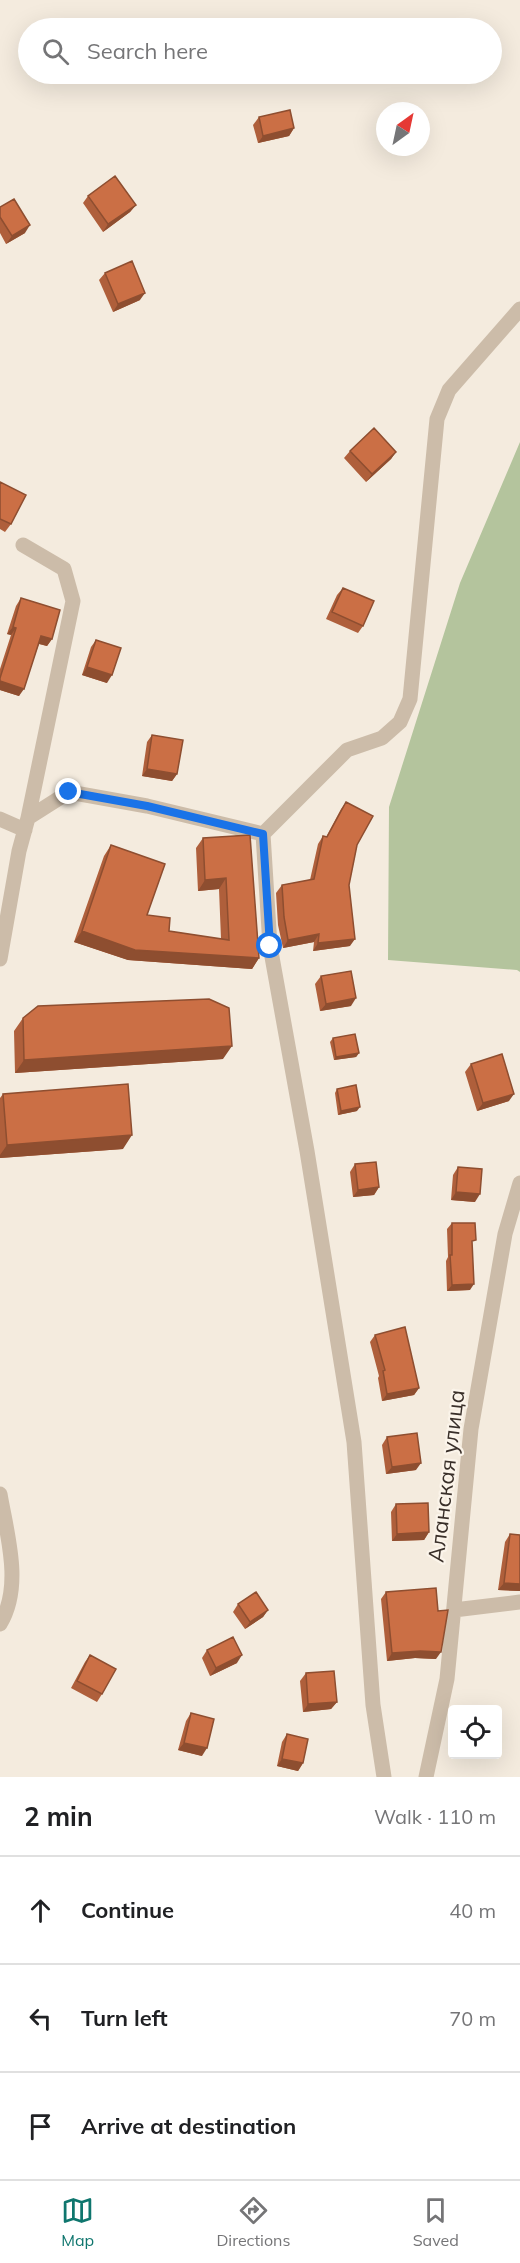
<!DOCTYPE html>
<html lang="en">
<head>
<meta charset="utf-8">
<style>
  body { margin:0; font-family:Mulish,sans-serif; background:#f2f2f2; color:#202124 }
  .controls { position:absolute; right:18px; bottom:18px; display:grid; overflow:hidden; border-radius:6px; box-shadow:0 6px 24px #0002 }
  .controls button { width:54px; height:54px; display:grid; place-items:center; padding:0; border:0; border-bottom:2px solid #e0e0e0; background:#fff; color:#202124; font:30px sans-serif }
  .compass { position:absolute; left:376px; top:102px; width:54px; height:54px; border-radius:50%; background:#fff; box-shadow:0 6px 24px #0002; rotate:33deg }
  .stop { position:absolute; width:18px; height:18px; margin:-14px; border:4px solid #1a73e8; border-radius:50%; background:#fff }
  .stop.end { background:#1a73e8; border-color:#fff; box-shadow:0 2px 6px #0008 }
  .list { margin:0; padding:0; list-style:none }
  h2 { display:flex; justify-content:space-between; align-items:center; height:78px; margin:0; padding:0 24px; font-size:26px }
  h2 small { font-size:20px; font-weight:400; color:#757577 }
  .list li { display:grid; grid-template-columns:39px 1fr auto; gap:18px; align-items:center; box-sizing:border-box; height:108px; padding:0 24px; border-top:2px solid #e0e0e0 }
  .list b { display:block; font-size:22px; white-space:nowrap }
  .list em { font-size:20px; font-style:normal; color:#757577 }
  .icon { flex:none; width:33px; height:33px; fill:none; stroke:currentColor; stroke-width:2; stroke-linecap:round; stroke-linejoin:round }
  .map { position:relative; flex:none; width:520px; height:1777px; overflow:hidden }
  .search { position:absolute; background:#fff; box-shadow:0 6px 24px #0002; left:18px; right:18px; top:18px; height:66px; display:flex; align-items:center; gap:15px; box-sizing:border-box; padding:0 21px; border-radius:33px; color:#757577; font-size:22px }
  .sheet { height:402px; background:#fff }
  nav { display:flex; justify-content:space-around; align-items:center; box-sizing:border-box; height:84px; border-top:2px solid #e0e0e0; background:#fff; font-size:16px; color:#757577 }
  nav a { display:grid; justify-items:center; gap:3px }
  nav .on { color:#0f766e }
  .map>svg:first-child { display:block }
  .green { fill:#b4c49d }
  .lines { fill:none; stroke-linecap:round; stroke-linejoin:round }
  .minor { stroke:#ccbca9; stroke-width:15 }
  .wall { fill:#af5f3b }
  .shaded-wall { fill:#8e4e30 }
  .building { fill:#cb6f45; stroke:#8e4e30; stroke-width:1.5 }
  .route { stroke:#1a73e8; stroke-width:8 }
  .labels { text-anchor:middle; stroke-width:4.5; stroke-linejoin:round; paint-order:stroke }
  .street-label { font-size:22px; fill:#392f29; stroke:#fbf4ea }
</style>
</head>
<body>
<div class="map">
<svg width="520" height="1777" viewBox="0 0 520 1777">
  <rect width="100%" height="100%" fill="#f4ebde"/>
  <path class="green" d="M520 442V972L517 970 388 960 389 807 460 583Z"/>
  <g class="lines">
    <path class="minor" d="M23 545 64 569 73 601 28 818
      M0 819 25 830
      M0 959 19 851 28 818 69 792 147 806 263 834
      M0 1494C7 1535 23 1586 0 1624
      M454 1610 520 1602
      M384 1777 373 1705 354 1442 307 1151 270 946 263 834 347 750 382 738 400 722 410 699 437 419 449 390 520 309
      M426 1777 447 1679 471 1429 505 1234 520 1183"/>
  </g>
  <path class="wall" d="M259 117 294 128 289 136 258 143 253 125Z
    M88 196 136 205 130 212 103 232 83 203Z
    M0 207 25 233 6 244 0 233Z
    M105 273 140 300 113 312 99 280Z
    M350 451 396 452 391 459 366 482 344 458Z
    M0 482 11 524 5 532 0 529Z
    M343 588 363 626 358 633 326 619 337 595Z
    M21 598 52 639 47 646 39 644 19 696 0 690V669L11 635 7 634 16 606Z
    M96 640 107 683 82 675 91 647Z
    M152 735 177 774 172 781 142 776 147 742Z
    M346 802 357 845 349 885 350 946 313 951 314 942 283 948 278 925 276 893 282 885 310 880 318 844 323 836 326 837 341 809Z
    M250 835 259 958 252 969 128 960 74 942 104 856 111 845 147 915 169 931 221 939 219 889 198 891 196 848 203 838Z
    M321 976 351 1006 320 1011 315 984Z
    M23 1018 223 1059 15 1073 14 1031Z
    M333 1038 359 1053 356 1057 334 1060 330 1042Z
    M471 1064 509 1101 477 1111 465 1072Z
    M337 1089 357 1111 338 1115 335 1093Z
    M3 1094 123 1149 0 1158V1098Z
    M355 1164 379 1187 374 1195 353 1197 350 1172Z
    M458 1167 475 1202 451 1200 453 1175Z
    M452 1223 472 1246 470 1290 447 1291 446 1261 448 1257 447 1229Z
    M375 1335 419 1388 414 1395 382 1401 378 1378 379 1376 370 1342Z
    M387 1437 416 1470 386 1474 382 1445Z
    M396 1504 429 1532 424 1540 392 1541 391 1512Z
    M510 1534 520 1535V1591L498 1590 505 1542Z
    M386 1592 436 1659 415 1658 387 1661 381 1599Z
    M238 1604 268 1610 263 1617 245 1629 233 1612Z
    M207 1650 237 1663 210 1676 202 1658Z
    M90 1655 102 1694 97 1702 71 1688 85 1662Z
    M306 1673 337 1702 331 1709 303 1712 300 1681Z
    M191 1713 202 1756 178 1750 186 1721Z
    M287 1734 303 1763 298 1771 277 1766 282 1742Z"/>
  <path class="shaded-wall" d="M294 128 289 136 258 143 263 136Z
    M136 205 130 212 103 232 108 224Z
    M30 225 25 233 6 244 12 236Z
    M145 293 140 300 113 312 118 304Z
    M396 452 391 459 366 482 372 474Z
    M13 627 16 628 11 635 7 634Z
    M41 636 52 639 47 646 36 643Z
    M87 667 112 675 107 683 82 675Z
    M0 681 24 689 19 696 0 690Z
    M147 769 177 774 172 781 142 776Z
    M226 878 219 889 198 891 205 880Z
    M82 931 259 958 252 969 128 960 74 942Z
    M319 934 314 942 283 948 288 940Z
    M355 939 350 946 313 951 318 943Z
    M356 998 351 1006 320 1011 326 1004Z
    M232 1046 223 1059 15 1073 24 1060Z
    M359 1053 356 1057 334 1060 336 1057Z
    M514 1094 509 1101 477 1111 483 1103Z
    M360 1107 357 1111 338 1115 341 1111Z
    M132 1135 123 1149 0 1158V1155L7 1145Z
    M379 1187 374 1195 353 1197 358 1190Z
    M456 1192 480 1194 475 1202 451 1200Z
    M474 1284 470 1290 447 1291 452 1285Z
    M419 1388 414 1395 382 1401 387 1394Z
    M421 1463 416 1470 386 1474 392 1467Z
    M429 1532 424 1540 392 1541 397 1534Z
    M504 1583 520 1584V1591L498 1590Z
    M268 1610 263 1617 245 1629 250 1622Z
    M420 1651 441 1652 436 1659 415 1658 387 1661 392 1653Z
    M242 1655 237 1663 210 1676 216 1668Z
    M337 1702 331 1709 303 1712 308 1704Z
    M184 1743 207 1748 202 1756 178 1750Z
    M282 1759 303 1763 298 1771 277 1766Z"/>
  <path class="building" d="M290 110 294 128 263 136 259 117Z
    M115 176 136 205 108 224 88 196Z
    M14 199 30 225 12 236 0 217V207Z
    M132 261 145 293 118 304 105 273Z
    M374 428 396 452 372 474 350 451Z
    M0 482 26 495 11 524 0 519Z
    M343 588 374 601 363 626 332 612Z
    M21 598 60 610 52 639 41 636 24 689 0 681V678L16 628 13 627Z
    M96 640 121 648 112 675 87 667Z
    M152 735 183 740 177 774 147 769Z
    M346 802 373 816 357 845 349 885 355 939 318 943 319 934 288 940 284 917 282 885 314 879 323 836 327 837Z
    M250 835 259 958 135 950 82 931 111 845 165 864 147 915 170 918 169 931 229 940 226 878 205 880 203 838Z
    M351 971 356 998 326 1004 321 976Z
    M209 999 229 1008 232 1046 24 1060 23 1018 38 1006Z
    M355 1034 359 1053 336 1057 333 1038Z
    M502 1054 514 1094 483 1103 471 1064Z
    M128 1084 132 1135 7 1145 3 1094Z
    M356 1085 360 1107 341 1111 337 1089Z
    M376 1162 379 1187 358 1190 355 1164Z
    M458 1167 482 1169 480 1194 456 1192Z
    M452 1223H475L476 1240 472 1241 474 1284 452 1285 450 1255H452Z
    M405 1327 419 1388 387 1394 383 1371 385 1370 375 1335Z
    M417 1433 421 1463 392 1467 387 1437Z
    M428 1503 429 1532 397 1534 396 1504Z
    M510 1534 520 1535V1584L504 1583Z
    M436 1588 438 1611 448 1610 441 1652 420 1651 392 1653 386 1592Z
    M256 1592 268 1610 250 1622 238 1604Z
    M233 1637 242 1655 216 1668 207 1650Z
    M90 1655 116 1669 102 1694 77 1681Z
    M334 1671 337 1702 308 1704 306 1673Z
    M191 1713 214 1719 207 1748 184 1743Z
    M287 1734 308 1739 303 1763 282 1759Z"/>
  <g class="lines">
    <path class="route" d="M69 792 147 806 263 834 270 946"/>
  </g>
  <g class="labels">
    <g class="street-label">
      <text transform="translate(446 1476) rotate(-83)" y="8">Аланская улица</text>
    </g>
  </g>
</svg>
<div class="controls">
<button><svg class="icon" aria-label="locate" viewBox="0 0 24 24"><circle cx="12" cy="12" r="6"/><path d="M12 2v4M12 18v4M2 12h4M18 12h4"/></svg></button>
</div>
<svg class="compass" viewBox="-18 -18 36 36"><path d="M0-13l5 13h-10z" fill="#e53935"/><path d="M0 13l5-13h-10z" fill="#757577"/></svg>
<div class="stop" style="left:270px;top:946px"></div>
<div class="stop end" style="left:69px;top:792px"></div>
<div class="search"><svg class="icon" aria-label="search" viewBox="0 0 24 24"><circle cx="10" cy="10" r="6"/><path d="M15 15l6 6"/></svg>Search here</div>
</div>
<section class="sheet">
<h2>2 min<small>Walk · 110 m</small></h2>
<ul class="list">
<li><svg class="icon" aria-label="ahead" viewBox="0 0 24 24"><path d="M12 20V5M6 11l6-6 6 6"/></svg><div><b>Continue</b></div><em>40 m</em></li>
<li><svg class="icon" aria-label="left" viewBox="0 0 24 24"><path d="M17 20v-9H6M10 6l-5 5 5 5"/></svg><div><b>Turn left</b></div><em>70 m</em></li>
<li><svg class="icon" aria-label="arrive" viewBox="0 0 24 24"><path d="M6 21V4h12l-3 4 3 4H6"/></svg><div><b>Arrive at destination</b></div></li>
</ul>
</section>
<nav>
<a class="on"><svg class="icon" aria-label="map" viewBox="0 0 24 24"><path d="M3 6l6-2 6 2 6-2v14l-6 2-6-2-6 2zM9 4v14M15 6v14"/></svg>Map</a>
<a><svg class="icon" aria-label="directions" viewBox="0 0 24 24"><path d="M12 3l9 9-9 9-9-9zM9 14v-3h6M13 9l2 2-2 2"/></svg>Directions</a>
<a><svg class="icon" aria-label="saved" viewBox="0 0 24 24"><path d="M7 4h10v16l-5-4-5 4z"/></svg>Saved</a>
</nav>
</body>
</html>
